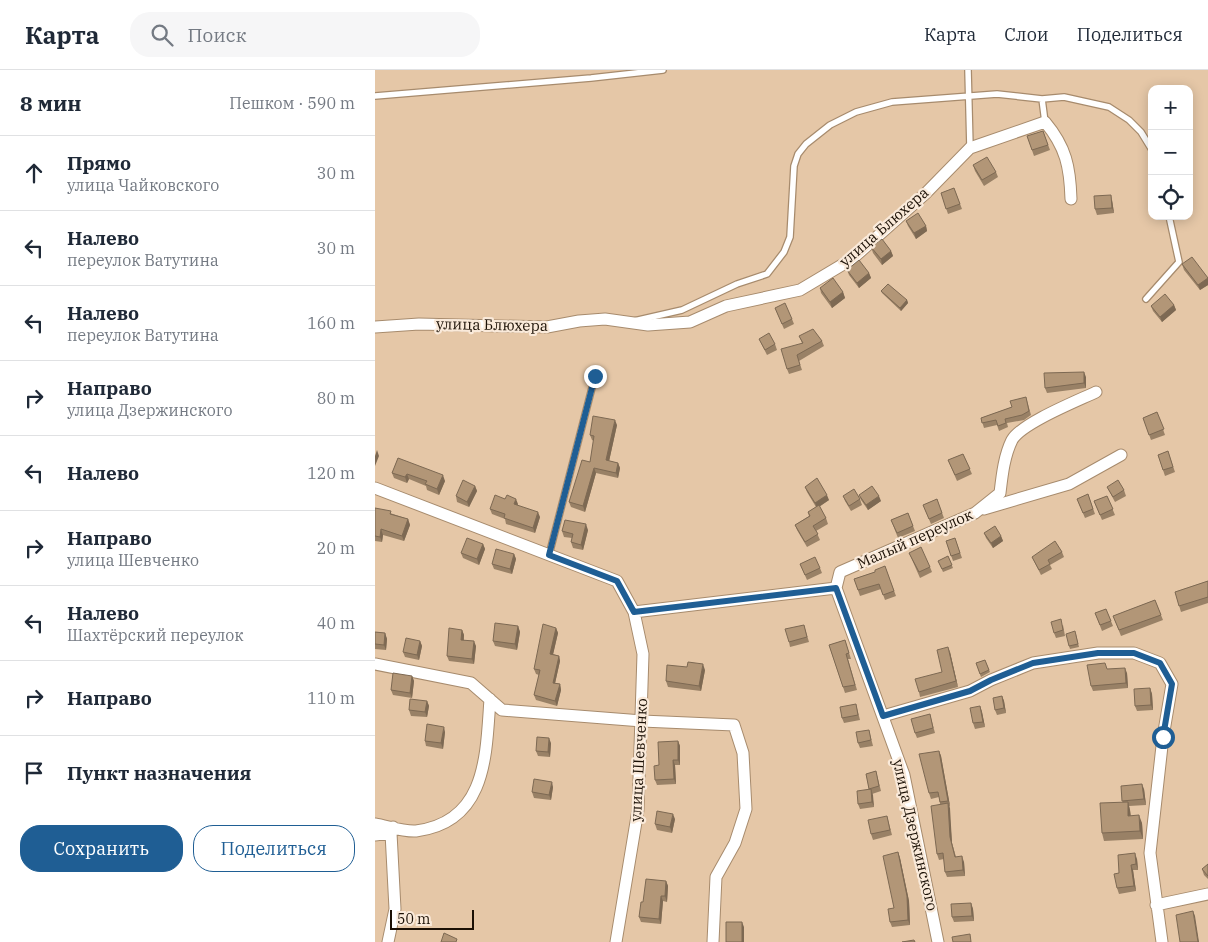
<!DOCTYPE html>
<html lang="ru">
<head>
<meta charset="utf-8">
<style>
  body { margin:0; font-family:"IBM Plex Serif",serif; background:#f6f6f7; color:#1f2937 }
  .controls { position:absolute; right:15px; top:15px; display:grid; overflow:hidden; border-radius:10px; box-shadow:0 2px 12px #0003 }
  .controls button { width:45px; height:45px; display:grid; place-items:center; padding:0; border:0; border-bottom:1px solid #e0e1e3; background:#fff; color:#1f2937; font:25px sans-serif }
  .scale { position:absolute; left:15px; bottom:12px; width:84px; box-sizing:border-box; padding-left:5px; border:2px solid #1b1005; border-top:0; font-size:14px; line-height:18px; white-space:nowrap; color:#1b1005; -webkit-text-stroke:4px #faeada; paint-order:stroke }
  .stop { position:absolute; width:15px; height:15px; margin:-11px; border:4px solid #1f5e94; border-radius:50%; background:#fff }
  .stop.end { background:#1f5e94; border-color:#fff; box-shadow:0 1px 5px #0008 }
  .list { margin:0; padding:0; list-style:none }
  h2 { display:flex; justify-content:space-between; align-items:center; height:65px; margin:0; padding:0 20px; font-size:21px }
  h2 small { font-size:16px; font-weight:400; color:#747a83 }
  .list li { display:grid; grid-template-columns:32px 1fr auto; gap:15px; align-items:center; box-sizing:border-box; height:75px; padding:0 20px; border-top:1px solid #e0e1e3 }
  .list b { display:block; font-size:19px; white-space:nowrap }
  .list p { margin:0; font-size:16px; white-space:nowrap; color:#747a83 }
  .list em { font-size:16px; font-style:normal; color:#747a83 }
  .actions { display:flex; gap:10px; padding:15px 20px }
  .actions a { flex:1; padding:11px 0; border:1px solid #1f5e94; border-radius:20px; text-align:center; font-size:18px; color:#1f5e94 }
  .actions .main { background:#1f5e94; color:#fff }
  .icon { flex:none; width:28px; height:28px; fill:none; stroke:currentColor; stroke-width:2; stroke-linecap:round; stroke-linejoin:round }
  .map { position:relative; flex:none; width:833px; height:872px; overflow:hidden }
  header { display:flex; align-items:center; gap:30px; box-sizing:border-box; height:70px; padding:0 25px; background:#fff; border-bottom:1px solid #e0e1e3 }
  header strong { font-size:24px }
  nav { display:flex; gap:28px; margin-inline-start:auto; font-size:18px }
  .search { width:350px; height:45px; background:#f6f6f7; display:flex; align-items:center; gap:12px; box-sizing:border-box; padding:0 18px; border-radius:20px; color:#747a83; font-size:19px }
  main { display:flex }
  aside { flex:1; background:#fff }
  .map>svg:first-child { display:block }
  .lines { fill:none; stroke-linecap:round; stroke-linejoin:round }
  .service-casing { stroke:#a78b6d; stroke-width:8 }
  .minor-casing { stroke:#a78b6d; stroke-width:13 }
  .service { stroke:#fff; stroke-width:5.5 }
  .minor { stroke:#fff; stroke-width:11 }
  .wall { fill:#998166 }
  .shaded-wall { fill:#7d6953 }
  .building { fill:#b29677; stroke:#7d6953 }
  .route { stroke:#1f5e94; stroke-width:6 }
  .labels { text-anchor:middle; stroke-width:4.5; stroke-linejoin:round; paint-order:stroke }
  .street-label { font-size:15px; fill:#1b1005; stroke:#faeada }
</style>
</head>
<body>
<header>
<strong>Карта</strong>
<div class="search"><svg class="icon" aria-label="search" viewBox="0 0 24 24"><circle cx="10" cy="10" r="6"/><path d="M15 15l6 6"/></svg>Поиск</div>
<nav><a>Карта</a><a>Слои</a><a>Поделиться</a></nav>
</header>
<main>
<aside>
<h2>8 мин<small>Пешком · 590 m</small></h2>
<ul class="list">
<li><svg class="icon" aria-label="ahead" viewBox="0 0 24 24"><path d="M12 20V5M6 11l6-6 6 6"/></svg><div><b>Прямо</b><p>улица Чайковского</p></div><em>30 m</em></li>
<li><svg class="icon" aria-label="left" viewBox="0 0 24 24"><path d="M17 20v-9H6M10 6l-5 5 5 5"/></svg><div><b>Налево</b><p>переулок Ватутина</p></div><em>30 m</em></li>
<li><svg class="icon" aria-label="left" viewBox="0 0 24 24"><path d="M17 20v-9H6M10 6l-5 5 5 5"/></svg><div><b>Налево</b><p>переулок Ватутина</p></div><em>160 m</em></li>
<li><svg class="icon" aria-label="right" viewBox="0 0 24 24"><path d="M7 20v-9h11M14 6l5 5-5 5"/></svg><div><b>Направо</b><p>улица Дзержинского</p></div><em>80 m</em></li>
<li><svg class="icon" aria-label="left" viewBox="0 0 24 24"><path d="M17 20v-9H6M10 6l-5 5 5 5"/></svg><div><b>Налево</b></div><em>120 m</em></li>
<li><svg class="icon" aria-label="right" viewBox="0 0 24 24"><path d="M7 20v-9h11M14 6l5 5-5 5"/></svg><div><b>Направо</b><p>улица Шевченко</p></div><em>20 m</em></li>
<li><svg class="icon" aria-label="left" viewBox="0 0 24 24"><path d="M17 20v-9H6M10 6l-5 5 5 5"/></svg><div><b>Налево</b><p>Шахтёрский переулок</p></div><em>40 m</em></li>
<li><svg class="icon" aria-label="right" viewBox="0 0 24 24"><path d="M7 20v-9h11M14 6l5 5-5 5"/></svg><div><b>Направо</b></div><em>110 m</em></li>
<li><svg class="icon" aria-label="arrive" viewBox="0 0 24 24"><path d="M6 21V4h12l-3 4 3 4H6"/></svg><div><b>Пункт назначения</b></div></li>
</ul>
<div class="actions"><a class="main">Сохранить</a><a>Поделиться</a></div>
</aside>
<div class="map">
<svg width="833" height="872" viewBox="0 0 833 872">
  <rect width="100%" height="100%" fill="#e5c7a7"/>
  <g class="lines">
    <g class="service-casing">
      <path id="service" d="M593 0 595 78
        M0 26 216 8 288 0
        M667 29 670 52
        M771 229 804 192 794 146
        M259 251 307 240 362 214 392 204 409 182 415 167 419 96 423 84 431 74 455 55 481 42 517 32 622 24 667 29 689 27 734 37 754 50 766 62 777 80
        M174 485 220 306"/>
    </g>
    <g class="minor-casing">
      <path id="minor" d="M0 257 44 254 172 257 204 251 230 249 273 255 315 252 351 236 425 220 477 189 550 124 595 78 670 52C691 77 695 97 696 129
        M0 418 242 511 259 542 268 584 263 740 241 872
        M609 439 694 414 746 385
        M461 518 529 705 563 872
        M461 518 465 502 600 443 625 423C627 406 629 386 637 370 647 353 702 331 721 322
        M259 542 461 518
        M0 594 96 613 127 640 267 651 359 655 368 683 371 739 360 773 341 807 338 872
        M508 646 595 621 616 610 658 593 723 583H759L785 593 797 614 788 667 775 783 787 872
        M0 754C12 756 29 762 41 761 112 752 111 685 115 629
        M0 765 16 763
        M781 835 833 824
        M13 872 20 839 16 763 18 757"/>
    </g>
    <use href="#service" class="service"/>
    <use href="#minor" class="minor"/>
  </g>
  <path class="wall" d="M668 61 675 80 659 86 652 66Z
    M598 95 621 102 623 107 609 116 600 101Z
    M579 118 587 139 573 144 566 123Z
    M737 130 739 143 722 145 720 139Z
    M531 151 551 156 552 161 541 169 533 156Z
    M496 177 516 181 518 186 507 195 498 183Z
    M807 194 833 208V215L825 220 809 200Z
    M472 200 494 203 496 208 484 218 474 205Z
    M445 218 468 222 470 228 457 238 446 223Z
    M506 221 532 230 533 233 526 241 507 223Z
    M799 235 801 240 787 252 778 241 776 236Z
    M400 238 417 249 419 254 409 259Z
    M424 266 447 271 449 276 424 291 427 300 414 304 412 299 427 273Z
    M384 269 400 274 402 280 392 285Z
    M711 307V318L672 323 670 318Z
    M651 327 656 345 649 350 632 353 633 357 624 361 622 355 609 358 606 348 637 337Z
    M782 342 790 365 776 370 768 348Z
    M242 355 234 391 243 393 245 398 243 408 221 403 210 442 196 437 194 432 215 392 219 371 217 370 215 365Z
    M793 381 800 402 790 406 783 385Z
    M588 384 597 404 582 411 573 390Z
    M23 388 70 411 64 425 52 420 51 416 34 409 32 413 19 408 17 403Z
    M100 416 102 421 94 437 82 432 81 426Z
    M430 417 454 430 444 437 451 448 453 454 441 461 445 470 432 477 422 460 420 455 434 446 433 442 441 437 432 422Z
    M732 417 749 420 751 426 740 432Z
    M713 424 720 444 710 448 702 429Z
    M484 425 506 431 493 440 486 430Z
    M468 426 485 429 487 435 476 441 470 431Z
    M732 426 740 445 727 450 719 431Z
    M562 429 569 448 556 454 548 435Z
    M143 434 142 435 165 447 160 463 131 454 130 449 117 444 115 439Z
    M0 438 33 449 35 455 29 471 8 465 7 472 0 471Z
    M533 443 540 461 523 468 516 450Z
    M213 460 208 480 198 478 196 472 197 468 189 467 187 461Z
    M609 463 626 466 628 471 618 478 611 468Z
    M580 468 587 488 578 491 571 471Z
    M108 474 110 479 104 495 88 488 86 483Z
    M687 482 689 487 675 495 677 499 666 505 657 487Z
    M534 483 555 497 557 502 545 508Z
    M139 484 141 489 137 504 119 499 117 494Z
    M573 486 578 498 568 502 563 491Z
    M425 494 445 498 447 503 432 510Z
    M510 496 521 526 510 530 506 519 485 526 479 509 500 502Z
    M833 511V533L806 542 800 522Z
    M780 530 788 550 746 566 738 546Z
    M731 539 738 556 727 561 720 543Z
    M429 555 434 572 415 577 414 572Z
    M688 555 690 566 681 568 679 563Z
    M143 556 145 562 142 580 120 576 118 571Z
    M181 558 183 563 178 584 184 586 185 591 180 613 185 614 186 620 182 636 161 630 159 625 164 605 161 604 159 599Z
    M87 560 89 565V570L101 576 99 594 74 591 72 586Z
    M0 562 10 563 12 569 11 580 0 579Z
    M701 564 704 577 695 579 694 576Z
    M470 570 476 589H473L482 620 470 623 454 575Z
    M45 571 47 576 44 590 30 587 28 582Z
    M575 582 583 617 545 627 544 622 567 602Z
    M610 590 615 602 606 607 601 593Z
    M733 599 752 603 753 618 718 621 716 616Z
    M330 600 326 621 293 617 291 611Z
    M37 606 39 611 37 628 18 625 16 620Z
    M775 618 777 624 778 640 762 641 760 636Z
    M627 626 629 631 631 643 622 645 620 640Z
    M52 631 54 636 52 647 36 646 34 640Z
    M481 634 485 650 469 653 467 648Z
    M605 636 607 642 610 657 600 659 598 653Z
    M555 644 560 663 542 668 540 663Z
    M494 660 498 676 485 678 483 673Z
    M70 662 68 679 51 676 50 671Z
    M303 671 305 676V695H300L301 714 282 715 280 710 284 695Z
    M176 673 175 687 163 686 161 681Z
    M564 681 566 686 575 736 574 737 577 773 581 787 589 792 590 806 572 807 570 802 569 789 564 790 562 784 565 734 564 727 556 729 554 723Z
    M501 701 506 721 497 724 499 737 485 739 483 734 494 719 491 704Z
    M178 717 176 730 159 728 157 722Z
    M769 719 771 735 754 736 755 740 756 746 767 753 768 769 729 771 727 763 748 732 747 731Z
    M512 746 517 765 498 770 496 764Z
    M300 749 297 763 282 760 280 754Z
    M523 782 525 788 534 831 535 855 517 857 515 852 519 838Z
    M762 789 763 800H758L761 821 744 824 742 818 744 803Z
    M833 794V809L829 805 827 799Z
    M291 811 293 816 292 832 288 831 286 854 266 852 264 847 268 832Z
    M596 833 598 839 599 851 579 852 577 847Z"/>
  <path class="shaded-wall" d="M736 125 737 130 739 143 737 138Z
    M551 156 552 161 541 169 539 163Z
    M516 181 518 186 507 195 506 189Z
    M494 203 496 208 484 218 482 213Z
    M833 208V215L825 220 823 215Z
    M468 222 470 228 457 238 455 232Z
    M532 230 533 233 526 241 525 238Z
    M799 235 801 240 787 252 785 247Z
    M709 302 711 307V318L709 313Z
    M240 350 242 355 233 396 231 390Z
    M2 380 4 386 0 396V386Z
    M243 393 245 398 243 408 241 403Z
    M219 398 221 403 210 442 208 436Z
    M32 404 34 409 32 413 30 407Z
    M68 405 70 411 64 425 62 419Z
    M100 416 102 421 94 437 92 432Z
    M452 425 454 430 442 438 440 433Z
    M504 426 506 431 493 440 491 435Z
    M141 429 143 434 141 439 139 434Z
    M163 442 165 447 160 463 158 458Z
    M33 449 35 455 29 471 27 466Z
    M211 454 213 460 208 480 206 475Z
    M6 459 8 465 7 472 5 467Z
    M626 466 628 471 618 478 616 473Z
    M108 474 110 479 104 495 102 489Z
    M139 484 141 489 137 504 135 499Z
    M143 556 145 562 142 580 140 574Z
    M181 558 183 563 177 589 175 584Z
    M87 560 89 565 88 575 86 570Z
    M10 563 12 569 11 580 9 575Z
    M45 571 47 576 44 590 42 585Z
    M99 571 101 576 99 594 97 589Z
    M573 577 575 582 583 617 581 611Z
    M184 586 185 591 179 618 178 613Z
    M328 594 330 600 326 621 324 616Z
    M750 598 752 603 753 618 751 613Z
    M37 606 39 611 37 628 35 623Z
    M185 614 186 620 182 636 180 631Z
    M775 618 777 624 778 640 776 635Z
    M627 626 629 631 631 643 629 638Z
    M52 631 54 636 52 647 50 642Z
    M605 636 607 642 610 657 608 652Z
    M69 657 70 662 68 679 66 673Z
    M174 668 176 673 175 687 173 682Z
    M303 671 305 676V695L303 690Z
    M564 681 566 686 575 736 573 731Z
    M298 690 300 695 301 714 299 709Z
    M177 712 178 717 176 730 174 725Z
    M767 714 769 719 771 735 769 729Z
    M496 719 498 725 499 737 497 732Z
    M753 732 755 740 756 754 753 746Z
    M573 733 575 738 577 773 582 792 575 767Z
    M298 744 300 749 297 763 295 757Z
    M764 745 767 753 768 769 765 761Z
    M523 782 525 788 534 831 535 855 533 850Z
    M760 783 762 789 763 800 761 794Z
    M587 786 589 792 590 806 588 800Z
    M756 795 758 800 761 821 759 816Z
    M291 811 293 816 292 832 290 826Z
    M286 826 288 831 286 854 284 849Z
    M596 833 598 839 599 851 597 846Z
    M818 841 820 846 824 872H823Z
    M367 852 369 857V872H367Z"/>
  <path class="building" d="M668 61 673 75 657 80 652 66Z
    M612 87 621 102 607 110 598 95Z
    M579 118 585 134 571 139 566 123Z
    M736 125 737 138 720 139 719 126Z
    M543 143 551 156 539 163 531 151Z
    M507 169 516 181 506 189 496 177Z
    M817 187 833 208 823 215 807 194Z
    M484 190 494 203 482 213 472 200Z
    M458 208 468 222 455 232 445 218Z
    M513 214 532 230 525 238 506 221Z
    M790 224 799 235 785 247 776 236Z
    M410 233 417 249 407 254 400 238Z
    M438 259 447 271 422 285 425 295 412 299 406 279 428 273 424 266Z
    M394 263 400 274 390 280 384 269Z
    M709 302V313L670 318 669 303Z
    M651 327 654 341 647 345 630 349 631 353 623 356 621 350 607 353 606 348 637 337 635 331Z
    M782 342 789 359 774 365 768 348Z
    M218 346 240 350 231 390 243 393 241 403 219 398 208 436 194 432 207 390 215 392 219 366 215 365Z
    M793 381 798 397 788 400 783 385Z
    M588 384 595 399 580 405 573 390Z
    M23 388 68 405 62 419 50 414 52 411 32 404 30 407 17 403Z
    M442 408 452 425 440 433 430 417Z
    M88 410 100 416 92 432 81 426Z
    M743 410 749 420 738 427 732 417Z
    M497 416 504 426 491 435 484 425Z
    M479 419 485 429 474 436 468 426Z
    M713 424 718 439 708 443 702 429Z
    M120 425 130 429 132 425 141 429 139 434 163 442 158 458 129 448 130 444 115 439Z
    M732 426 738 439 725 445 719 431Z
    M562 429 567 443 554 449 548 435Z
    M444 435 451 448 438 456 443 464 430 472 420 455 435 446 433 442Z
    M0 438 16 441 15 444 33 449 27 466 6 459 5 467 0 466Z
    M533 443 538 456 522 463 516 450Z
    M190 450 211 454 206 475 196 472 198 464 187 461Z
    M620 456 626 466 616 473 609 463Z
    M92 468 108 474 102 489 86 483Z
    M580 468 585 483 576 486 571 471Z
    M680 471 687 482 673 490 675 494 664 500 657 487Z
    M546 477 555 497 544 502 534 483Z
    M121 479 139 484 135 499 117 494Z
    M573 486 577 495 567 499 563 491Z
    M440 487 445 498 430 505 425 494Z
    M510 496 519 521 508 525 504 514 483 520 479 509 500 502V500Z
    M833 511V527L804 536 800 522Z
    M780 530 786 545 744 560 738 546Z
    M731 539 736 551 725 555 720 543Z
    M686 549 688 560 679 563 676 552Z
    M120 553 143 556 140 574 118 571Z
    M168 554 181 558 175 584 184 586 178 613 185 614 180 631 159 625 165 600 159 599Z
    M429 555 432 567 414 572 410 559Z
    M74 558 87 560 86 570 99 571 97 589 72 586Z
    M700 561 703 574 694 576 691 564Z
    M0 562 10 563 9 575 0 574Z
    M31 568 45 571 42 585 28 582Z
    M470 570 474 583 471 584 480 615 468 617 454 575Z
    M573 577 581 611 544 622 540 609 567 602 562 580Z
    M610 590 614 600 605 604 601 593Z
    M313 592 328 594 324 616 291 611 292 595 312 597Z
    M730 593 732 599 750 598 751 613 716 616 712 595Z
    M18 603 37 606 35 623 16 620Z
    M775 618 776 635 760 636 759 619Z
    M627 626 629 638 620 640 618 628Z
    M35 629 52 631 50 642 34 640Z
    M481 634 483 645 467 648 465 637Z
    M605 636 608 652 598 653 595 638Z
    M555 644 558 658 540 663 536 649Z
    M52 654 69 657 66 673 50 671Z
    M494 660 496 670 483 673 481 662Z
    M162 667 174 668 173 682 161 681Z
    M303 671V690H298L299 709 280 710 279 696 284 695 283 672Z
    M564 681 573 731 565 732 563 722 554 723 544 684Z
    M501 701 504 716 494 719 491 704Z
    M159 709 177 712 174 725 157 722Z
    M767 714 769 729 747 731 746 716Z
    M496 719 497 732 483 734 482 721Z
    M753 732V746L764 745 765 761 727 763 725 733Z
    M573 733 575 767 580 787 587 786 588 800 570 802 568 783 562 784 556 736Z
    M282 741 298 744 295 757 280 754Z
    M512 746 515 760 496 764 493 750Z
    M523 782 532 826 533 850 515 852 513 839 519 838 508 786Z
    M760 783 761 794 756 795 759 816 742 818 739 804 744 803 743 785Z
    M833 794V806L827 799Z
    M271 809 291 811 290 826H286L284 849 264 847 266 832H268Z
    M596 833 597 846 577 847 576 834Z
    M818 841 823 872H805L801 845Z
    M351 852H367V872H351Z
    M69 863 82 869 81 872H66Z
    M595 864 596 872H578L577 867Z
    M539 870 540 872H527Z"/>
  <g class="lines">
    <path class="route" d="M220 306 174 485 242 511 259 542 461 518 508 646 595 621 616 610 658 593 723 583H759L785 593 797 614 788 667"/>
  </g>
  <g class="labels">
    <g class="street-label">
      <text transform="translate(509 157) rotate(-41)" y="5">улица Блюхера</text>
      <text transform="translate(117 255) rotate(1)" y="5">улица Блюхера</text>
      <text transform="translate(540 469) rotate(-24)" y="5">Малый переулок</text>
      <text transform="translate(264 690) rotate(-87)" y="5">улица Шевченко</text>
      <text transform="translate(540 765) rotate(77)" y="5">улица Дзержинского</text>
    </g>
  </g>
</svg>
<div class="controls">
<button>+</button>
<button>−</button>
<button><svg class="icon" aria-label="locate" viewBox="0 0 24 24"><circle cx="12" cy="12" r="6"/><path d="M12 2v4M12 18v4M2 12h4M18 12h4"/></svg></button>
</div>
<div class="scale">50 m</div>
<div class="stop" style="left:788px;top:667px"></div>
<div class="stop end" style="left:220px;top:306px"></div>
</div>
</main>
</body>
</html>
